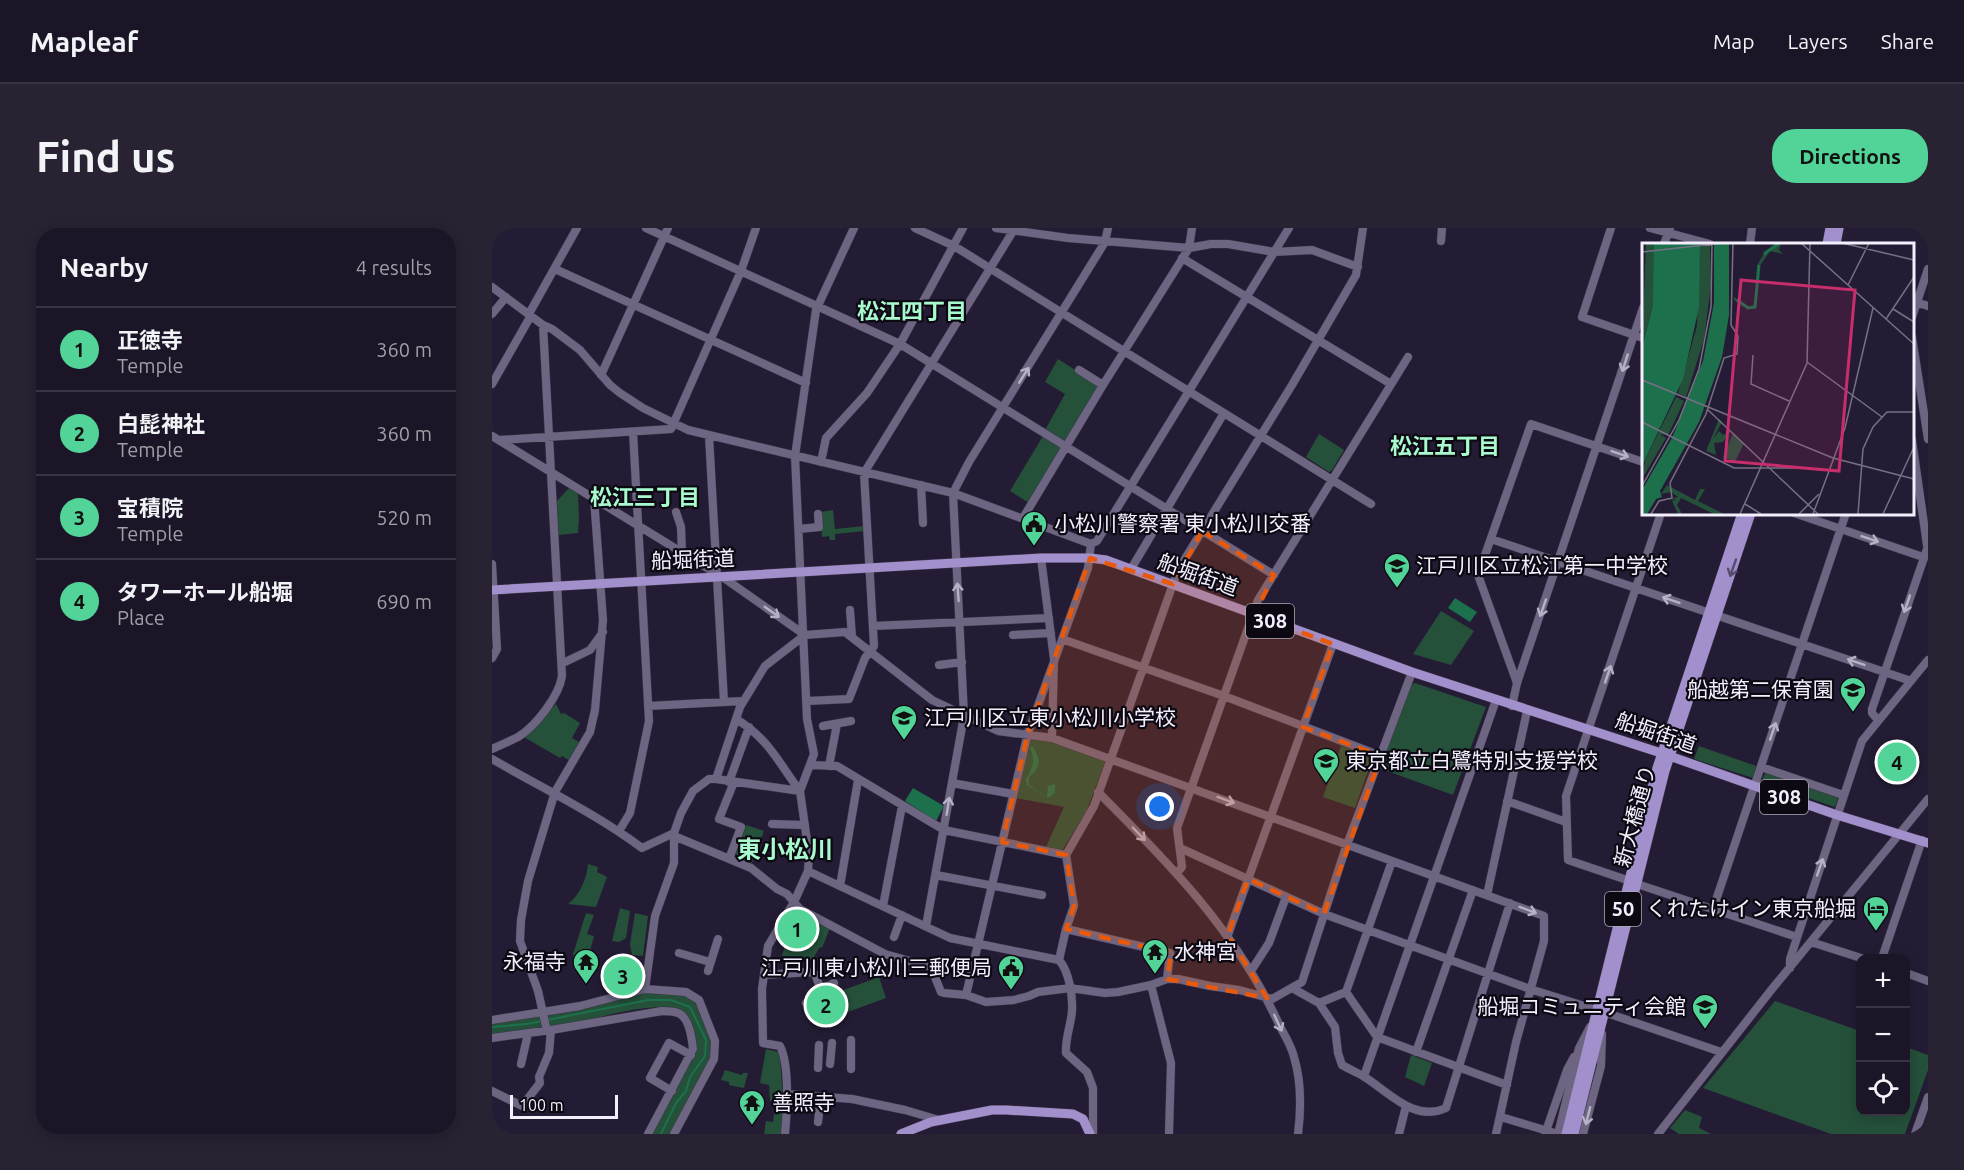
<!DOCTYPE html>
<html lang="en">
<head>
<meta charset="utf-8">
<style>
  body { margin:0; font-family:Ubuntu,"Noto Sans JP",sans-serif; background:#282233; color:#f1f3f6 }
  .controls { position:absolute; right:18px; bottom:18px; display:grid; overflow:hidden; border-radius:12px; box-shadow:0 3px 15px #0003 }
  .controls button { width:54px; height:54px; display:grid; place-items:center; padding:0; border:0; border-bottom:2px solid #393444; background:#1b1527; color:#f1f3f6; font:30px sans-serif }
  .scale { position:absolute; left:18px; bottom:15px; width:108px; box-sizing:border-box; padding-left:6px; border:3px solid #f3effd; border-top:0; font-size:16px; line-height:21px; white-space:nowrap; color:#f3effd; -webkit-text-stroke:4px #0c0913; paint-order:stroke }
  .you { position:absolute; left:668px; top:579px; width:21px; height:21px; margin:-15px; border:4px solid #fff; border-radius:50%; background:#1a73e8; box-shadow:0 0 0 9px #1a73e833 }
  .badge { display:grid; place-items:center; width:39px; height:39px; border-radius:50%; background:#52d397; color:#111; font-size:20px; font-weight:700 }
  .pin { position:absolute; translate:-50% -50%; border:3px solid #fff; box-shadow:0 2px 6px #0006 }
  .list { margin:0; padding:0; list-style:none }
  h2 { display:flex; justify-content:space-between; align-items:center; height:78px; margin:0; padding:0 24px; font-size:26px }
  h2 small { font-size:20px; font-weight:400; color:#a09fa7 }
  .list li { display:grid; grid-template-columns:39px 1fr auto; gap:18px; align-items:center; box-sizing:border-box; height:84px; padding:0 24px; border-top:2px solid #393444 }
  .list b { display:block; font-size:22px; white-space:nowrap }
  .list p { margin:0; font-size:20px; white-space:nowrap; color:#a09fa7 }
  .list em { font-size:20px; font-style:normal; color:#a09fa7 }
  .icon { flex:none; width:33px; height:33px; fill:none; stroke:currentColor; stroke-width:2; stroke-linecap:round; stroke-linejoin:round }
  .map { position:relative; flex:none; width:1436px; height:906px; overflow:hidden; border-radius:24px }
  header { display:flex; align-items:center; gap:36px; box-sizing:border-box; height:84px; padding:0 30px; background:#1b1527; border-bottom:2px solid #393444 }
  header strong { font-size:28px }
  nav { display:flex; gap:33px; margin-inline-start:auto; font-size:21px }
  .intro { display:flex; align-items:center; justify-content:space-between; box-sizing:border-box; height:144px; padding:0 36px }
  h1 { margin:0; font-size:42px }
  .button { padding:15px 27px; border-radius:24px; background:#52d397; color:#111; font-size:21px; font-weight:700 }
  main { display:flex; gap:36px; padding:0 36px }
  aside { flex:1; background:#1b1527; border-radius:24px; box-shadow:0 3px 15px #0003 }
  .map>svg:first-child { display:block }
  .green { fill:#25513b }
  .water { fill:#1c714c }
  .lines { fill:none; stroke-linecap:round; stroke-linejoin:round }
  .stream { stroke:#1c714c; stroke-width:2 }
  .minor-casing { stroke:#3b3548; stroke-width:9 }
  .major-casing { stroke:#3b3548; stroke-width:10 }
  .minor { stroke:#6d6582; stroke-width:8 }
  .major { stroke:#a290cc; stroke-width:9 }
  .oneway { stroke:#b7b1c6 }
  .oneway2 { stroke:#574c70 }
  .marked { fill:#e8590c; fill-opacity:0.2; stroke:#e8590c; stroke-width:4.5; stroke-dasharray:12 8; stroke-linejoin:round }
  .labels { text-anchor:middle; stroke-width:4.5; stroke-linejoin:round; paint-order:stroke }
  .shield { fill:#0c0913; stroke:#aeaab7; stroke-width:1.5 }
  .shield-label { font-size:20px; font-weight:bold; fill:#f3effd }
  .poi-label { font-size:21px; fill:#f3effd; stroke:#0c0913; text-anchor:start }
  .street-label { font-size:21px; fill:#f3effd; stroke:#0c0913 }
  .neighbourhood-label { font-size:22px; font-weight:bold; fill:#a8f9cd; stroke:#0c0913 }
  .quarter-label { font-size:24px; font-weight:bold; fill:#a8f9cd; stroke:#0c0913 }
  .inset-river { fill:none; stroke:#1c714c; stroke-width:3 }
  .inset-road { fill:none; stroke:#777084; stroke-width:1.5 }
  .view { fill:#c72e6b; fill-opacity:0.15; stroke:#c72e6b; stroke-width:3 }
  .inset-edge { fill:none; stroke:#f3effd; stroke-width:3 }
</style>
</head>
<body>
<header>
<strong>Mapleaf</strong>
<nav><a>Map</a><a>Layers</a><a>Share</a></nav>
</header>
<div class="intro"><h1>Find us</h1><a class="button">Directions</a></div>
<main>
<aside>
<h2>Nearby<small>4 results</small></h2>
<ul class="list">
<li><span class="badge">1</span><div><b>正徳寺</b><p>Temple</p></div><em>360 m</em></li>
<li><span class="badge">2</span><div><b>白髭神社</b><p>Temple</p></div><em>360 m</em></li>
<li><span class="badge">3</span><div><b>宝積院</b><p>Temple</p></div><em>520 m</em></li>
<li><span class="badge">4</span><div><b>タワーホール船堀</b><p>Place</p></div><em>690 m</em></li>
</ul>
</aside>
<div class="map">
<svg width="1436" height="906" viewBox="0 0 1436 906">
  <rect width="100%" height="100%" fill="#241c34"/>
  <path class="green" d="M566 131 607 157 573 213 553 202 573 166 553 154Z
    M827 206 852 222 840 242 837 244 814 229Z
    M551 208 570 219 537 275 518 263Z
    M78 259 86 263 87 291 86 305 66 307 64 274Z
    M341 282 343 301 373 298V303L343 306V312H338L337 308 330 309 328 284Z
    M949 383 982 403 959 437 921 426Z
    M923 455 994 479 961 567 887 540 918 457Z
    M64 476 69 486 72 485 88 495 80 510 89 515 78 533 70 528 68 530 30 508Z
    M539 511 558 513 610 532 613 535 594 584 570 623 554 619 572 579 524 570Z
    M849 518 881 529 863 580 831 569Z
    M1207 518 1264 538 1261 550 1202 531Z
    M1274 543 1348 565 1343 579 1269 554Z
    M254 597 272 603 260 635 246 630 244 625Z
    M96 636 106 639 105 644 115 649 104 679 76 676C88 667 95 650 96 636Z
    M128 680 138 683 134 710 127 714 120 713Z
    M94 685 102 687 95 706 102 708 98 723 94 722 92 731 82 729 81 726Z
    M143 685 156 688 151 728 140 727 138 716Z
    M317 689 338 700 330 720 328 719 320 732 290 728 295 711 298 712 299 710 312 715 321 693 316 690Z
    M387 749 394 770 345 788 338 767Z
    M153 763 189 766 205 774 221 812 220 831 179 906H158L203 817 186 781C155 775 119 787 88 794 59 800 30 804 0 808V794Z
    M1283 773 1368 803V884H1414V819L1436 827V842L1413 906H1339L1211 860Z
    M274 821 286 824 288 829 292 884 289 906H272L274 893 281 894 283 879 282 873H278L277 857 268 855Z
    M919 827 940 835 932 858 913 849Z
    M233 842 250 847 251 845H256L252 860 237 857V854L229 852Z
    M1193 882 1210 889 1207 900 1219 906H1187L1178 900Z"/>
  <path class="water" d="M963 370 985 384 978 394 956 380Z
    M540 518C549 530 550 539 537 549V557L555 569 556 558 563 556V565L556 570 535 557 534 552C540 540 544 533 538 520Z
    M421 560 452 578 444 593 413 573Z"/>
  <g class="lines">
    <path class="stream" d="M0 799 35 796 156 772H179L198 779 214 812 213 828 198 849 194 863 184 875 169 906"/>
    <g class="minor-casing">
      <path id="minor" d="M154 0 408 116 782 347
        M423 0 462 18 879 276
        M504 0 576 10 697 20 719 16H736L782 24 820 22 866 39
        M1119 0 1090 89 1151 110
        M1158 0 1218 16
        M949 13 950 0
        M1172 16 1178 0
        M1258 16 1260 0
        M690 30 899 156
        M63 41 314 155
        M0 59 51 97 60 101 88 122 118 157 128 165 151 180 196 202 461 265 599 316
        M1420 73 1436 78
        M0 86 14 69
        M1420 89 1436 41
        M1420 109 1436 211
        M587 142 611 157
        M109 147 176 0
        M0 156 37 91 38 84 85 0
        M0 208 217 341 225 350
        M217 208 232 474
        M7 212 179 201 249 43 264 0
        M1420 212 1436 324
        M329 234 334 210 375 165 408 116 471 0
        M429 257 431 295
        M184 284 189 299 190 325
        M1302 285 1431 329
        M531 290 611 157 697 20 700 0
        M307 301 327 299 326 286
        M999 311 1419 453
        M549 330 562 431 560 510
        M0 336 5 421 0 430
        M639 341 732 185
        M232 350 313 407 353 404 440 472 506 503 560 510 1052 688V713L1024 814 1004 906
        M358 382 360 409
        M381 398 557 390
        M521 407 559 405
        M570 411 732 468 889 528
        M71 435 98 422 111 404
        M447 437 470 434
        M1025 455 986 347 1039 196 1151 234
        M315 473 357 471 373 430 382 418 372 245 523 0
        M156 478 251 473
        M1020 478 1025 455 1151 80
        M244 491C277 511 286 534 308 563
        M1386 492 1380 485V481L1435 321
        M331 498 359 493
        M0 521C9 517 18 513 26 509 44 498 67 468 70 448L51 97
        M0 531C50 560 103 585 150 620L182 605
        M319 537 345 538 452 602 574 627
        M337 538 345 496
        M1269 539 1351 567
        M224 551 308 563
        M237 554 257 499
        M460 555 521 566
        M606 564C676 634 742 701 785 792 790 804 799 816 802 829 809 852 809 882 806 906
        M1015 573 1074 594
        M280 596 313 597
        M127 603 138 585 157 493 141 204
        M182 608 259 640 285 661 295 666 308 681 393 726 439 739 449 764 452 765 474 767 494 774 522 772 537 768 546 764 578 760 613 765 626 764 659 757 675 751H686L718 758 747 762 780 771 810 754 853 622 920 444
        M688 620 832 686 1038 761 1105 782
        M237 631 249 599 227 591 242 554
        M900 633 854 764 885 809 1015 857
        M316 643 458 710 567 732
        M685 645 690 639 685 600 766 372 916 129
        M444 647 550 667
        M1138 653 1076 632 1074 568 1169 285
        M1145 656 1305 709
        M348 658 366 552
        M995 667 1035 483
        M391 678 410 578
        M1221 681 1354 285
        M434 698 472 488 461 265 477 234 613 14 616 0
        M574 701 678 725 675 751
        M736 707 841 416
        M402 709 410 687
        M1319 714 1369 730
        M187 725 218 734
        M1390 730 1430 612
        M1298 740V731L1370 513 1436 432
        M216 743 226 711
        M759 743 777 715 794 669
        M1414 745 1436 753
        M272 747 318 744 323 746 329 762
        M659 757 679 835 677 906
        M800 760 827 775 843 799 846 825 850 837C857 841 864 844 871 848 896 863 922 895 954 880L1018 675
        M153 761 163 688 182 635V605L189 585 201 563 217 551H224L248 479 273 438 313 407
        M474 767 536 505 596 340 599 316 605 313 797 0
        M314 775 329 762 342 755
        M827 775 854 764
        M1112 784 1229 824
        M0 792 88 778 153 761 194 764 207 772 223 813 222 831 182 906
        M55 803 46 763 28 713 29 692 36 653 63 564 98 504 103 482 111 392 102 270
        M0 810 59 802 170 783C175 783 181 783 186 785 197 789 200 811 201 821L156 906
        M359 812V841
        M924 824 981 662
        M29 836 36 806
        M338 836 340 815
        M326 840 327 817
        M872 848 1004 472
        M0 863 30 878 48 855 47 849 57 825 59 802
        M180 863 158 850 177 815 199 827
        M295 866 360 871 413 882 447 892
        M1009 889 1066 906
        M326 894 329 869
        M293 906C295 883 298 838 288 818L271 815 270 761 276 718 302 674 316 643 317 627 308 563 322 526 315 491 303 228 324 82 362 0
        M601 906V860L595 844 574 825C573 810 579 797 580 783 581 768 577 743 567 732L574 701 582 678 574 627 602 578 686 342 800 157 864 47 871 0
        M907 906 914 878
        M1053 906 1075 842 1082 829
        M1066 906 1087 820 1098 799
        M1091 906 1109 838 1110 806
        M1166 906 1280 761 1436 571
        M1423 906 1436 869"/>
    </g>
    <g class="major-casing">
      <path id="major" d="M1335 16 1338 0
        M1344 16 1347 0
        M0 362 549 330H598L614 332 920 444 1169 525 1345 587 1436 615
        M409 906 439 894 500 882H514L581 886 591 891 598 906
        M1074 906 1165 540 1250 285
        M1082 906 1173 543 1259 285"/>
    </g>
    <use href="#minor" class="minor"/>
    <use href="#major" class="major"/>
  </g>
  <defs><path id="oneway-shaft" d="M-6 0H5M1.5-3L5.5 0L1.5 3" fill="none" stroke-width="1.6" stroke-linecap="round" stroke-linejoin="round" transform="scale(1.5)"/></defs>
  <g class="oneway">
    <use href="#oneway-shaft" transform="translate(1133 135) rotate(108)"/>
    <use href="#oneway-shaft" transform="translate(532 147) rotate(-58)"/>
    <use href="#oneway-shaft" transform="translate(1128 226) rotate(19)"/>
    <use href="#oneway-shaft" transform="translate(1378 311) rotate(19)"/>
    <use href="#oneway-shaft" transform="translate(466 364) rotate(-94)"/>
    <use href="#oneway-shaft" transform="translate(1179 372) rotate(-161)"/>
    <use href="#oneway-shaft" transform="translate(1415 376) rotate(109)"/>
    <use href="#oneway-shaft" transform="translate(1051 380) rotate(109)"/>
    <use href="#oneway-shaft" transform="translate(280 384) rotate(35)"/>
    <use href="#oneway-shaft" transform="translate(1364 434) rotate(-161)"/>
    <use href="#oneway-shaft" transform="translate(1116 446) rotate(-71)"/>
    <use href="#oneway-shaft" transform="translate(1281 503) rotate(-71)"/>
    <use href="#oneway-shaft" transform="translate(734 572) rotate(20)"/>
    <use href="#oneway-shaft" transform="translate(456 578) rotate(-81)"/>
    <use href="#oneway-shaft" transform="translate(647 606) rotate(46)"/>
    <use href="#oneway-shaft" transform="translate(1328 639) rotate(-71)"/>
    <use href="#oneway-shaft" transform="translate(1036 682) rotate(20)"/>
    <use href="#oneway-shaft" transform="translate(786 795) rotate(65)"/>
    <use href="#oneway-shaft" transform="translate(1096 888) rotate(104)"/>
  </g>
  <use class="oneway2" href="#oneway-shaft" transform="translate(1241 340) rotate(109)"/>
  <path class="marked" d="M710 303 782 347 762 387 841 416 811 499 889 528 832 686 756 651 736 707 775 770 675 751 679 725 574 701 582 678 574 627 510 614 536 505 598 330 681 356Z"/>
  <defs>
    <g id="civic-pin" transform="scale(1.35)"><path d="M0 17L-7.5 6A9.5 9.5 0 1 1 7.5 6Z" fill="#52d397" stroke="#0c0913"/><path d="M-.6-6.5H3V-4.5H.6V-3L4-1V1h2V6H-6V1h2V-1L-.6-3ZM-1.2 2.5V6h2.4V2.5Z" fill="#111"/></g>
    <g id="school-pin" transform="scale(1.35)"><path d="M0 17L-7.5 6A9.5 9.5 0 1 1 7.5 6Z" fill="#52d397" stroke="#0c0913"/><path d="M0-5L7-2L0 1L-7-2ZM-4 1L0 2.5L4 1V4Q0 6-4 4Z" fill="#111"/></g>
    <g id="hotel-pin" transform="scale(1.35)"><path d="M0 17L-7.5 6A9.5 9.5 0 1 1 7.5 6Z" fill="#52d397" stroke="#0c0913"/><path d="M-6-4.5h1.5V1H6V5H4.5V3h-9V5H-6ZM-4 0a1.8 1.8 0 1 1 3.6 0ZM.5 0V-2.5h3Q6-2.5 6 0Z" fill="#111"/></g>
    <g id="temple-pin" transform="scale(1.35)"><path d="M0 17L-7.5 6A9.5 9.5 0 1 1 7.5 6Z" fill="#52d397" stroke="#0c0913"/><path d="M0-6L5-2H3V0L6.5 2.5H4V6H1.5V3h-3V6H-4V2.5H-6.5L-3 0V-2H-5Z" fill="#111"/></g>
  </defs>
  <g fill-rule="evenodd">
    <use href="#civic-pin" x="542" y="296"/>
    <use href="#school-pin" x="905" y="338"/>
    <use href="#school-pin" x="1361" y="462"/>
    <use href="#school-pin" x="412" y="490"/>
    <use href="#school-pin" x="834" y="533"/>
    <use href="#hotel-pin" x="1384" y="681"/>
    <use href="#temple-pin" x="663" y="724"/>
    <use href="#temple-pin" x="94" y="734"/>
    <use href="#civic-pin" x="519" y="740"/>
    <use href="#school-pin" x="1213" y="779"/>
    <use href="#temple-pin" x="260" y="875"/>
  </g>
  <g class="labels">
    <g class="shield">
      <rect x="754" y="376" width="48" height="34" rx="4.5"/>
      <rect x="1268" y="552" width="48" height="34" rx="4.5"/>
      <rect x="1113" y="664" width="36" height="34" rx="4.5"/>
    </g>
    <g class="shield-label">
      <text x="778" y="400">308</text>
      <text x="1292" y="576">308</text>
      <text x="1131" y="688">50</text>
    </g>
    <g class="poi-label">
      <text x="562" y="303">小松川警察署 東小松川交番</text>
      <text x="924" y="345">江戸川区立松江第一中学校</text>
      <text x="1342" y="469" text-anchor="end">船越第二保育園</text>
      <text x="432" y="497">江戸川区立東小松川小学校</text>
      <text x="854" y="540">東京都立白鷺特別支援学校</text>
      <text x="1364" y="688" text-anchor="end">くれたけイン東京船堀</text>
      <text x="682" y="731">水神宮</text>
      <text x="74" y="741" text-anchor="end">永福寺</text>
      <text x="500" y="747" text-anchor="end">江戸川東小松川三郵便局</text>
      <text x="1194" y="786" text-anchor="end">船堀コミュニティ会館</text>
      <text x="280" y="882">善照寺</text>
    </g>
    <g class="street-label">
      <text transform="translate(201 332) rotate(-2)" y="7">船堀街道</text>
      <text transform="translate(706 347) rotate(20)" y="7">船堀街道</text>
      <text transform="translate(1164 505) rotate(19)" y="7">船堀街道</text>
      <text transform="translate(1143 588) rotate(-75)" y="7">新大橋通り</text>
    </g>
    <g class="neighbourhood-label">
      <text x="420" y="91">松江四丁目</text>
      <text x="953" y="226">松江五丁目</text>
      <text x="153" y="277">松江三丁目</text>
    </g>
    <g class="quarter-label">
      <text x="293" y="630">東小松川</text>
    </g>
  </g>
  <g transform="translate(1150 15)">
    <rect width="272" height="272" fill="#241c34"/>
    <path d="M4 0H12L14 34 11 62 0 105ZM58 0H68L69 42 62 96 44 154 36 150 55 83ZM139 0 137 7 141 11 128 8 117 24 114 64 106 66 92 57V54L107 64 113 62 115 23 122 10ZM34 154 42 158 36 171 26 192 18 191 24 195 0 236 3 217ZM77 176 80 179 71 196 77 188 81 192 89 188 81 199 72 200 74 212 64 208ZM91 190 102 200 93 219 81 214ZM25 242 53 257 58 246H63L56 258 82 271H72L39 255 35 262 40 271H36L30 258 35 256 25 257 36 254 29 249 19 251Z" fill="#25513b"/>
    <path d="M12 0H58L57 64 41 136 0 223V105L11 62ZM72 0H87V72L80 114 57 179 18 248 20 254 14 256 5 271H0V247L30 195 61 118 72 60Z" fill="#1c714c"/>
    <path class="inset-river" d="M122 11 137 0M95 57 106 65 113 64 117 22"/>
    <path class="inset-road" d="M159 0 272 101M200 0 272 17M0 9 81 0M206 42 227 0M251 66 272 79M244 76 272 34M111 112 109 141 147 158M165 119 240 174M0 137 191 215 272 236M66 167 176 271M0 179 92 225H161M0 243 37 177 57 126 69 64 70 0M103 261 119 271M9 271 17 258 30 255 28 240 64 171 82 115 95 111 96 93 89 82 91 0M98 271 165 120 168 0M157 271 177 251M171 271 203 185 231 65M216 271 221 206 231 184 245 169H272M241 271 272 204"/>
    <path class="view" d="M99 37 213 47 197 228 83 218Z"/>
    <rect width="272" height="272" class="inset-edge"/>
  </g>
</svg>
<div class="controls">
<button>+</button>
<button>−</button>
<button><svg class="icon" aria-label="locate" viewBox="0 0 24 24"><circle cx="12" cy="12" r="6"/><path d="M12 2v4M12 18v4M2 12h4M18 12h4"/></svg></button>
</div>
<div class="scale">100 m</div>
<div class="you"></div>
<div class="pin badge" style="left:305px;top:701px">1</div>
<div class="pin badge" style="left:334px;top:777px">2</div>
<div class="pin badge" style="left:131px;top:748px">3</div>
<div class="pin badge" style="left:1405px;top:534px">4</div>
</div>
</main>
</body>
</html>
